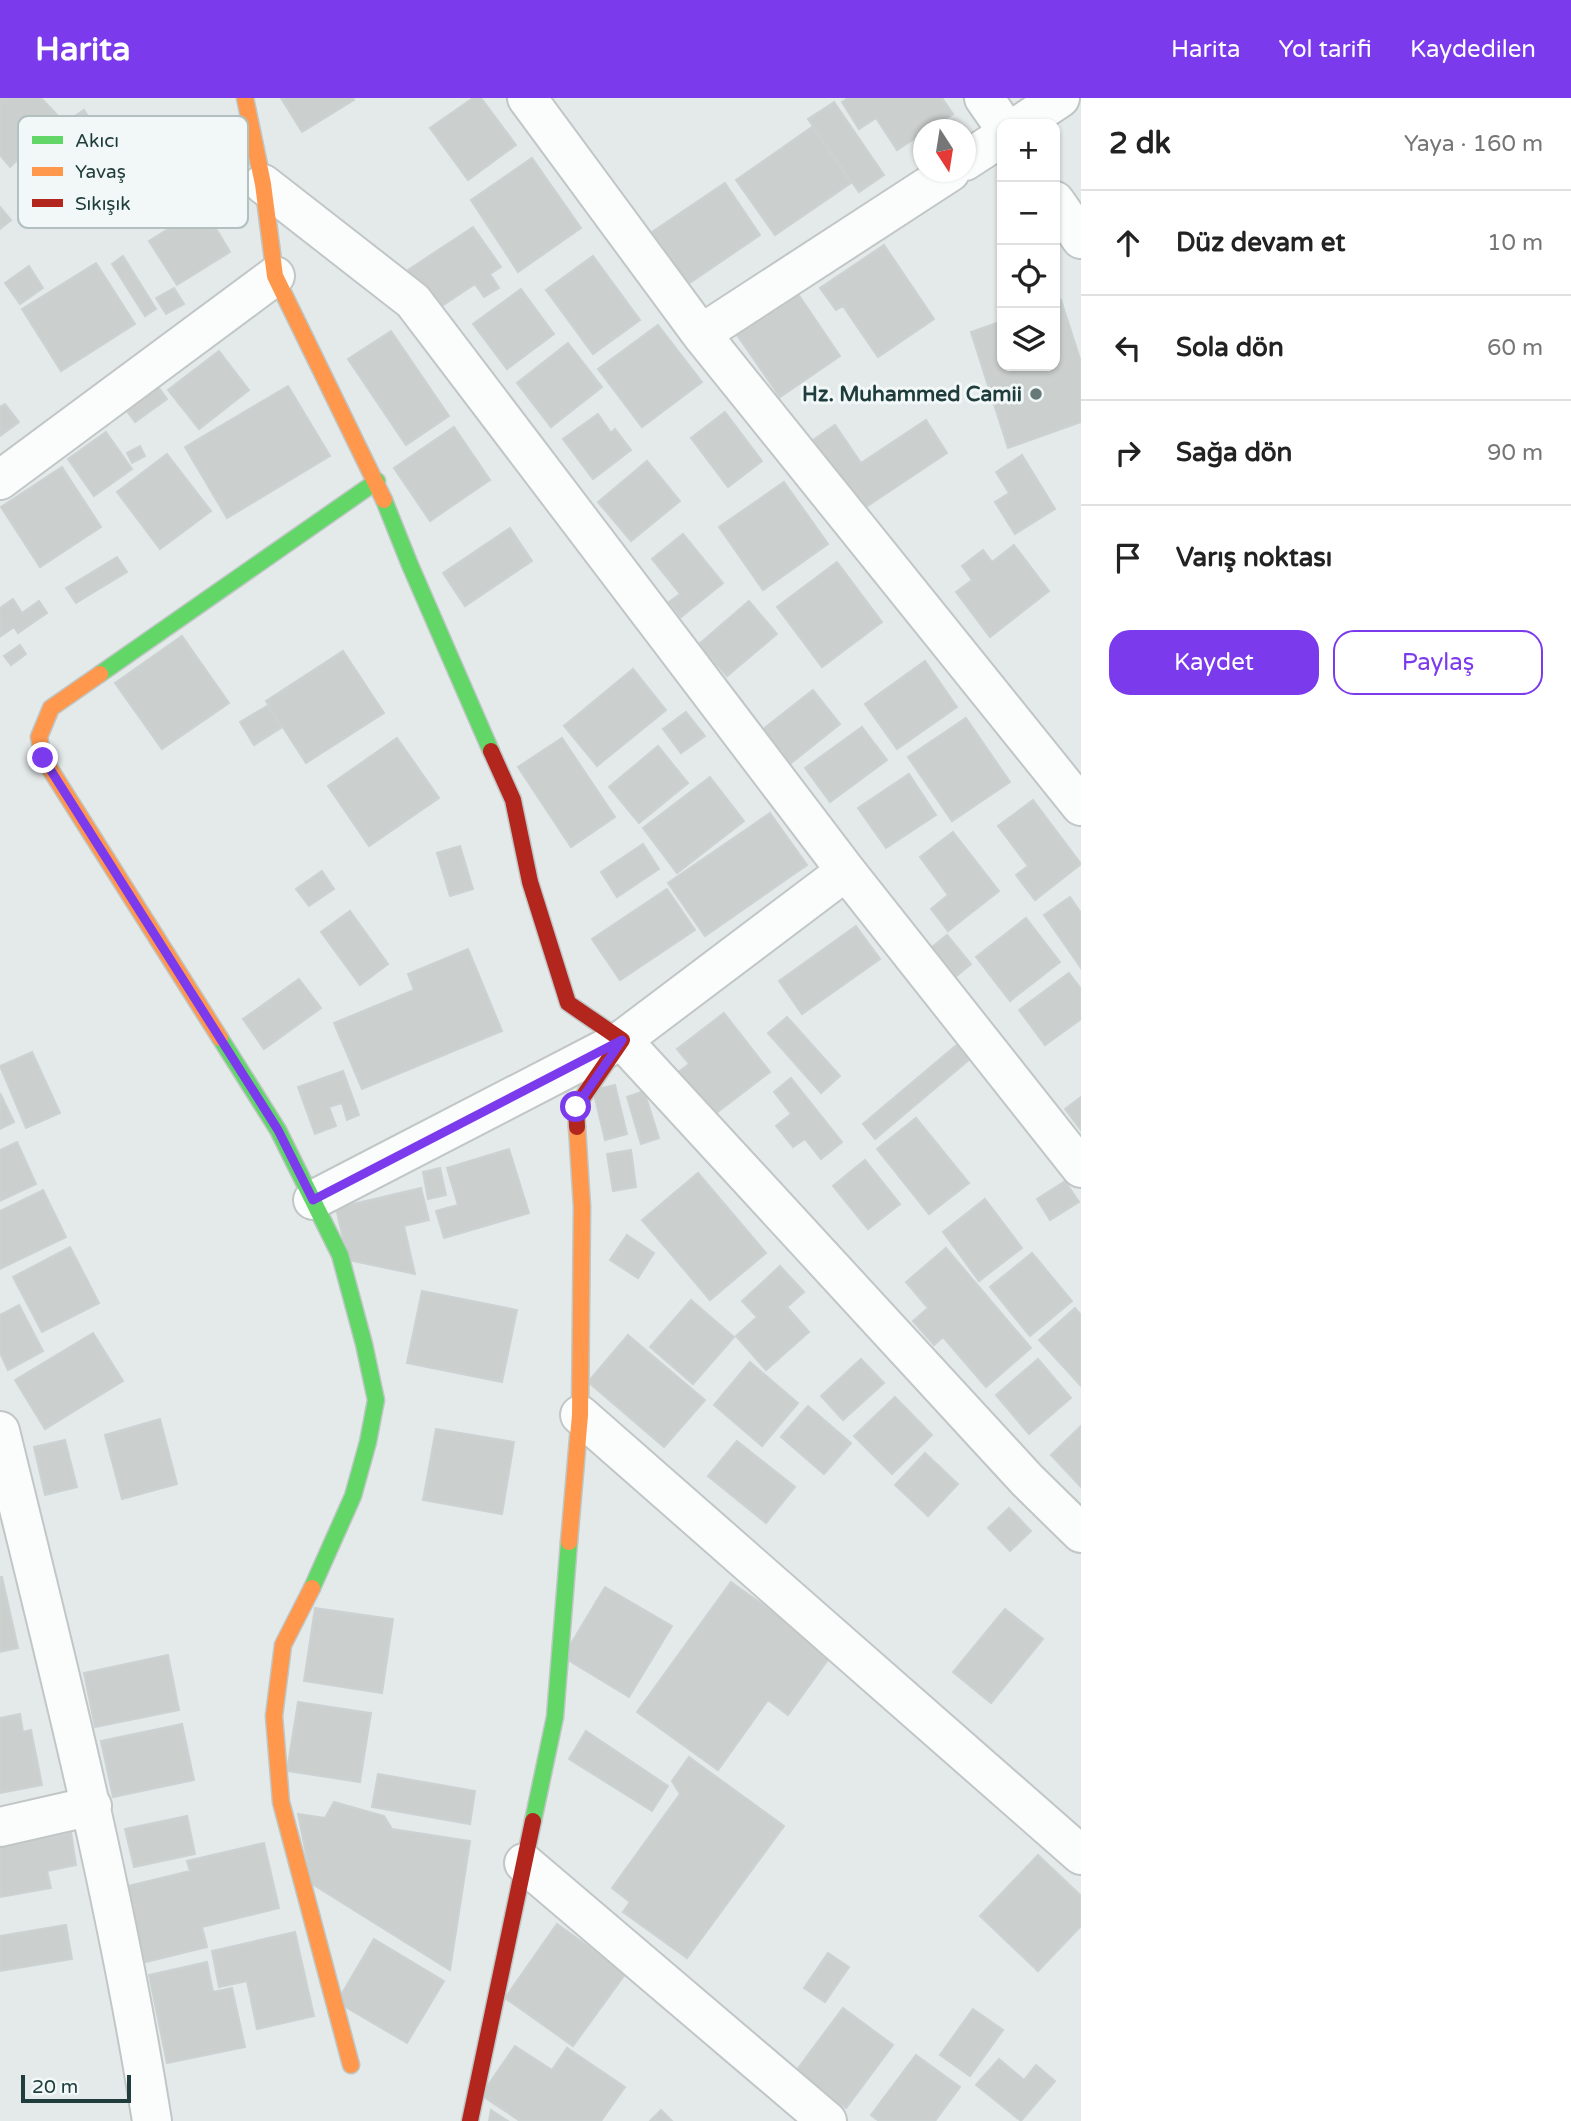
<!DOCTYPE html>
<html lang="tr">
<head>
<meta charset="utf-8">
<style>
  body { margin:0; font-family:"Varela Round",sans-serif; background:#f2f2f2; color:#222 }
  .controls { position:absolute; right:21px; top:21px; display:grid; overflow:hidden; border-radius:14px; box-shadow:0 2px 5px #0004 }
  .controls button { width:63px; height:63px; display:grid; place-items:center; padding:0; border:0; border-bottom:2px solid #e0e0e0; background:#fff; color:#222; font:35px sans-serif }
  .compass { position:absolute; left:913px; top:21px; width:63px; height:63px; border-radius:50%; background:#fff; box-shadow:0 2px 5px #0004; rotate:168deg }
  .scale { position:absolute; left:21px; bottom:18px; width:110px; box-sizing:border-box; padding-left:7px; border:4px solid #203d3d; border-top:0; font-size:19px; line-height:24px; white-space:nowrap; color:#203d3d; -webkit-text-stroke:5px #f1f8f7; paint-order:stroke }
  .stop { position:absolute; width:21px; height:21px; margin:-16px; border:5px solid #7c3aed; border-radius:50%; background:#fff }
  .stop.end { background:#7c3aed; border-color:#fff; box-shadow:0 2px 7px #0008 }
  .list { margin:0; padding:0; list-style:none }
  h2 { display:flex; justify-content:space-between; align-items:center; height:91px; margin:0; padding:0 28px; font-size:30px }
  h2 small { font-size:23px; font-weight:400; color:#767676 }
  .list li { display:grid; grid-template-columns:46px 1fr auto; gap:21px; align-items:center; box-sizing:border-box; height:105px; padding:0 28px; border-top:2px solid #e0e0e0 }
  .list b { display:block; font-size:26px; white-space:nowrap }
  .list em { font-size:23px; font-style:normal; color:#767676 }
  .actions { display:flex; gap:14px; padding:21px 28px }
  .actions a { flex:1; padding:16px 0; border:2px solid #7c3aed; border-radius:21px; text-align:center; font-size:24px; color:#7c3aed }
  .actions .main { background:#7c3aed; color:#fff }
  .icon { flex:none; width:38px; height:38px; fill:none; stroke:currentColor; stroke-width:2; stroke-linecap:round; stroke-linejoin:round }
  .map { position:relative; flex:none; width:1081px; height:2023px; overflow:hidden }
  header { display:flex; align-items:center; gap:42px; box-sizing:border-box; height:98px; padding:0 35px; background:#7c3aed; color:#fff }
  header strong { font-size:33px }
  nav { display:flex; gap:38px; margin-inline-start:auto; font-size:24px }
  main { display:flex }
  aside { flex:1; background:#fff }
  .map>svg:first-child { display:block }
  .building { fill:#cbd0cf; stroke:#ccd2d2; stroke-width:2 }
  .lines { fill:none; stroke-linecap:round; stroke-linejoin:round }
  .street-casing { stroke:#c1c6c6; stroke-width:42 }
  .fast-casing { stroke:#bfc7c6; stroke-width:19 }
  .slow-casing { stroke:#bfc7c6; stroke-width:19 }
  .jam-casing { stroke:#bfc7c6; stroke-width:19 }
  .street { stroke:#fbfcfc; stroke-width:38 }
  .fast { stroke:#63d668; stroke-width:16 }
  .slow { stroke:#ff974d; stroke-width:16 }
  .jam { stroke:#b3261e; stroke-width:16 }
  .route { stroke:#7c3aed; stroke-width:9 }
  .poi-dot { fill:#657979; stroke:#f1f8f7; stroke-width:2.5 }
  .labels { text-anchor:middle; stroke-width:6; stroke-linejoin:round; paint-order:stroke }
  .poi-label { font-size:21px; font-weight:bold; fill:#203d3d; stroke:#f1f8f7; text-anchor:end }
  .key { fill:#f1f8f7; stroke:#b2c0bf; stroke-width:2 }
  .key-label { font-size:19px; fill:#203d3d }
</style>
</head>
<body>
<header>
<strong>Harita</strong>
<nav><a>Harita</a><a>Yol tarifi</a><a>Kaydedilen</a></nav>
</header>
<main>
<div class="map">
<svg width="1081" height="2023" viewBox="0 0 1081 2023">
  <rect width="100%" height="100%" fill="#e4e9e9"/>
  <path class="building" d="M0 0H41L61 21 10 69 0 57Z
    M281 0H353L354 2 302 34Z
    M473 0H481L516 47 468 82 430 30Z
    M848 0H942L953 16 929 32H923V35L897 52 876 20 859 31 842 4Z
    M834 4 884 77 859 94 808 21Z
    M84 12 111 55 90 68 63 26Z
    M812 29 851 85 775 137 736 82Z
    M532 60 581 130 518 174 471 102Z
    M725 85 760 137 688 186 652 134Z
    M0 109 11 122 0 131Z
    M203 109 230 154 177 187 149 143Z
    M473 129 501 169 490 176 499 190 484 199 475 186 436 212 408 172Z
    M884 147 934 221 878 259 843 208 836 212 820 190Z
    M123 158 156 211 145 218 112 166Z
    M593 158 640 222 593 256 546 192Z
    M96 165 135 226 61 273 22 211Z
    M29 168 43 190 20 206 5 185Z
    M174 190 184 206 166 216 156 200Z
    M521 191 554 236 507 271 473 226Z
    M796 193 840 258 780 299 735 234Z
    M1061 202 1081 264V324L1008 350 971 234 1002 223V268H1055V205Z
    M658 227 702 284 642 329 598 271Z
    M391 233 449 318 406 347 348 261Z
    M568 245 602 289 551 329 517 285Z
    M219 253 249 292 199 331 168 292Z
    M156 286 167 301 135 324 124 309Z
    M288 288 330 358 227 420 185 349Z
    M5 306 19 324 0 338V309Z
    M725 314 762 363 728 389 691 340Z
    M598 316 611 335 615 331 631 352 593 381 563 341Z
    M926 322 947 355 860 413 813 342 835 327 861 365Z
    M454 329 490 382 430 423 394 370Z
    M106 334 132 371 94 398 68 361Z
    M140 348 145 358 132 365 127 355Z
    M167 356 211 413 160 451 117 394Z
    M1022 357 1055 411 1015 436 995 404 1009 395 996 374Z
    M647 363 680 403 631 443 598 404Z
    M62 369 101 429 40 469 1 409Z
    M784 384 828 446 763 492 719 429Z
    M510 430 532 463 465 508 443 475Z
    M683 436 723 485 681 519 669 504 680 496 652 461Z
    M1014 447 1049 493 990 539 956 494 972 482 962 468 983 452 992 464Z
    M117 459 127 474 76 505 66 490Z
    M837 464 882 524 822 569 777 509Z
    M13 501 22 515 39 503 47 515 18 535 14 529 1 538 0 510Z
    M749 503 777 536 727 578 699 546Z
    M182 538 229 605 162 651 115 585Z
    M20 547 26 556 11 567 4 558Z
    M343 553 384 615 306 665 266 603Z
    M925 563 957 609 897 651 865 606Z
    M633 571 666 612 597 668 564 628Z
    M813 592 840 626 790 666 762 632Z
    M267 608 281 630 254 647 240 624Z
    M686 614 705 638 681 655 663 631Z
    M966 620 1010 684 952 723 908 659Z
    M862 629 887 662 830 704 805 670Z
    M397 640 439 700 369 748 328 688Z
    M562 640 615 719 571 749 518 669Z
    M658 648 688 685 639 725 609 689Z
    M909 676 936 717 886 750 858 710Z
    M710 679 744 723 677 775 643 730Z
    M1033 702 1081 766 1035 802 1016 777 1028 768 998 728Z
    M770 715 807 767 705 838 668 785Z
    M953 734 999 793 948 833 931 811 948 797 920 759Z
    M643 746 659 771 617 799 601 774Z
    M460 748 473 791 450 798 437 755Z
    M322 773 334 791 309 808 296 791Z
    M667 791 695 832 620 882 592 841Z
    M1070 799 1081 815V870L1044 817Z
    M350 813 388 866 360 887 321 834Z
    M1026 820 1060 864 1010 903 976 859Z
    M856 828 880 861 802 916 779 883Z
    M947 837 971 866 954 880 931 850Z
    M468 851 502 933 362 991 334 925 414 892 408 876Z
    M1069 875 1081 891V921L1045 947 1019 912Z
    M299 881 321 910 264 951 243 921Z
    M724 915 770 974 707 1022 673 978 689 966 677 951Z
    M787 919 840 978 821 995 768 935Z
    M959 945 971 960 875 1041 863 1026Z
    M32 954 60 1015 26 1030 0 968Z
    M343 973 359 1017 347 1022 342 1005 329 1009 336 1028 315 1036 298 989Z
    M791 980 842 1044 821 1061 805 1041 793 1049 776 1028 791 1016 774 994Z
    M615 987 627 1036 605 1042 593 992Z
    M644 993 659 1040 641 1046 627 999Z
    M0 995 14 1024 0 1031Z
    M1081 999V1032L1065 1011Z
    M916 1020 969 1085 929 1116 877 1051Z
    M17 1044 36 1086 0 1103V1052Z
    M509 1051 529 1115 444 1140 436 1113 458 1107 447 1070Z
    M631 1052 636 1089 613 1093 607 1056Z
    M865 1062 900 1106 868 1131 833 1088Z
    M440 1070 446 1097 428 1101 423 1074Z
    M698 1075 766 1155 710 1202 642 1122Z
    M1065 1083 1079 1104 1050 1122 1037 1101Z
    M421 1090 429 1122 404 1128 415 1176 348 1162 336 1110Z
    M43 1092 66 1139 0 1171V1113Z
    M985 1101 1022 1150 979 1183 943 1134Z
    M627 1137 654 1155 638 1180 610 1162Z
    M70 1149 99 1205 42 1234 13 1179Z
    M946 1150 1031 1250 986 1289 943 1239 934 1247 913 1223 928 1210 906 1184Z
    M1032 1155 1072 1203 1030 1238 990 1189Z
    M780 1168 804 1194 787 1209 809 1234 766 1272 736 1238 757 1219 742 1203Z
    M422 1193 517 1212 502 1284 407 1265Z
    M691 1202 734 1239 693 1286 650 1249Z
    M19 1207 43 1253 8 1272 0 1255V1217Z
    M1075 1210 1081 1217V1288L1039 1242Z
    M93 1235 123 1283 45 1331 15 1282Z
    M628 1237 705 1302 664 1349 588 1284Z
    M861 1261 884 1285 843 1322 821 1298Z
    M1038 1261 1071 1300 1029 1336 996 1297Z
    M750 1264 798 1305 762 1348 714 1307Z
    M895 1299 932 1337 892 1376 854 1338Z
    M808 1308 851 1345 824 1376 781 1339Z
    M160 1321 177 1386 122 1401 105 1337Z
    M1081 1328V1389L1051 1357Z
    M436 1331 514 1344 502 1416 423 1402Z
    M65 1342 77 1389 45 1397 34 1349Z
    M737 1343 795 1389 766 1425 708 1378Z
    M925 1355 958 1386 928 1418 895 1387Z
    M1009 1410 1031 1433 1010 1453 988 1430Z
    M0 1479H2L18 1550 0 1554Z
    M731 1484 832 1556 788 1617 768 1602 718 1672 637 1614Z
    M605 1489 672 1528 629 1599 563 1559Z
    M315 1510 393 1521 382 1595 304 1583Z
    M1005 1511 1043 1541 991 1605 953 1574Z
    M168 1557 179 1612 95 1629 84 1575Z
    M298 1604 371 1615 360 1684 287 1673Z
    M20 1616 23 1634 31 1632 42 1687 0 1695V1620Z
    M182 1626 194 1682 113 1699 101 1643Z
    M586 1633 668 1688 652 1713 569 1661Z
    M689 1659 784 1728 687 1860 623 1814 630 1804 612 1790 680 1696 672 1683Z
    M378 1676 475 1693 470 1726 372 1709Z
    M334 1704 384 1718 392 1731 470 1743 450 1872 312 1786 298 1716 325 1720Z
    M187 1718 195 1756 134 1769 125 1731Z
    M71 1735 76 1767 47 1773 51 1790 0 1799V1749Z
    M264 1745 279 1810 202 1829 207 1849 142 1865 124 1789 190 1773 187 1763Z
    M1038 1757 1081 1798V1828L1038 1873 980 1818Z
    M557 1826 626 1875 573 1948 505 1900Z
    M66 1827 72 1861 0 1873V1838Z
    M295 1834 314 1918 257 1931 247 1883 219 1889 212 1853Z
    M374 1841 444 1883 407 1945 337 1904Z
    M828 1855 849 1869 825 1904 804 1890Z
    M207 1864 213 1894 232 1890 245 1949 167 1965 149 1877Z
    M843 1910 893 1947 846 2010 796 1973Z
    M973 1911 1003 1932 970 1978 940 1957Z
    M515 1948 552 1972 567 1950 625 1989 601 2023H520L481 1997Z
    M916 1957 960 1989 935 2023H879L871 2017Z
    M999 1961 1024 1982 1036 1967 1055 1983 1021 2023 976 1987Z
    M491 2012 508 2023H489Z
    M661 2012 672 2023H650Z"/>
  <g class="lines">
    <g class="street-casing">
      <path id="street" d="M527 0 701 236 1081 708
        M984 0 1002 26
        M1021 26 1060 0
        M965 63 1002 39
        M263 86 413 203 846 773 1081 1070
        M1055 103 1081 141
        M701 236 950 74
        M0 382 275 178
        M622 942 1027 1382 1081 1435
        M313 1102 622 942 846 773
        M580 1317 1081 1757
        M0 1333C56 1562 115 1790 152 2023
        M0 1729 92 1708
        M524 1765 827 2023"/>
    </g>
    <g class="fast-casing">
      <path id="fast" d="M384 402 410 467 491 653
        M100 576 377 383
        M220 940 278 1032 340 1157 364 1246 376 1302 368 1344 353 1398 312 1490
        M533 1723 555 1619 569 1444"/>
    </g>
    <g class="slow-casing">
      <path id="slow" d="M245 0 263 86 275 178 384 402
        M100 576 51 610 39 639 43 660 220 940
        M569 1444 580 1317 582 1109 577 1029
        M312 1490 283 1547 274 1618 281 1704 351 1967"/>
    </g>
    <g class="jam-casing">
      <path id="jam" d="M491 653 513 702 530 784 568 905 622 942 576 1009 577 1029
        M470 2023 533 1723"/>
    </g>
    <use href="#street" class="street"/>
    <use href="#fast" class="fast"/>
    <use href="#slow" class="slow"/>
    <use href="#jam" class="jam"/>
  </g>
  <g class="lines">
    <path class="route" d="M43 660 278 1032 313 1102 622 942 576 1009"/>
  </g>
  <circle class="poi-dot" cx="1036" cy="296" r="7"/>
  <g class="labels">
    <g class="poi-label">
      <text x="1022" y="303">Hz. Muhammed Camii</text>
    </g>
  </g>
  <rect x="18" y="18" width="230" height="112" rx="10" class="key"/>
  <rect x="32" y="38" width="31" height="8" fill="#63d668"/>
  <rect x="32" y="69" width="31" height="9" fill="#ff974d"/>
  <rect x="32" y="101" width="31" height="8" fill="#b3261e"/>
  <g class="key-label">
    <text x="75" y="49">Akıcı</text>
    <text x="75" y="80">Yavaş</text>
    <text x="75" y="112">Sıkışık</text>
  </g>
</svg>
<div class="controls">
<button>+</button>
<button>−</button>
<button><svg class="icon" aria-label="locate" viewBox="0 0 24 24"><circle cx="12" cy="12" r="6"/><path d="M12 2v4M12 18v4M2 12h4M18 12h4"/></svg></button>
<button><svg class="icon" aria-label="layers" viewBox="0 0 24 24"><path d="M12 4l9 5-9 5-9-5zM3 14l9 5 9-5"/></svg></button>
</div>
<svg class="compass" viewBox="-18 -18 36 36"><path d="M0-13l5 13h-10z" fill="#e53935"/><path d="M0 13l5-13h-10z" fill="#767676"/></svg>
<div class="scale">20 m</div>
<div class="stop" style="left:576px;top:1009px"></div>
<div class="stop end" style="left:43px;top:660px"></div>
</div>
<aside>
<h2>2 dk<small>Yaya · 160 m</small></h2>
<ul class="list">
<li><svg class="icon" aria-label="ahead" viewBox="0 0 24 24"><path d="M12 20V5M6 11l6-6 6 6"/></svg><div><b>Düz devam et</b></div><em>10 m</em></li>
<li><svg class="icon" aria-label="left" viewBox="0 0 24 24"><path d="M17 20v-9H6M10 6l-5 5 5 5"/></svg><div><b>Sola dön</b></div><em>60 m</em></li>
<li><svg class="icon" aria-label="right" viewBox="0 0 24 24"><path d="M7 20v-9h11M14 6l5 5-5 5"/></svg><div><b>Sağa dön</b></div><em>90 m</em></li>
<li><svg class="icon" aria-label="arrive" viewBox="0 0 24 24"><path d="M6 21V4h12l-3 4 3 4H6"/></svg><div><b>Varış noktası</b></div></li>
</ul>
<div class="actions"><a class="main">Kaydet</a><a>Paylaş</a></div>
</aside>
</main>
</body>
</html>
